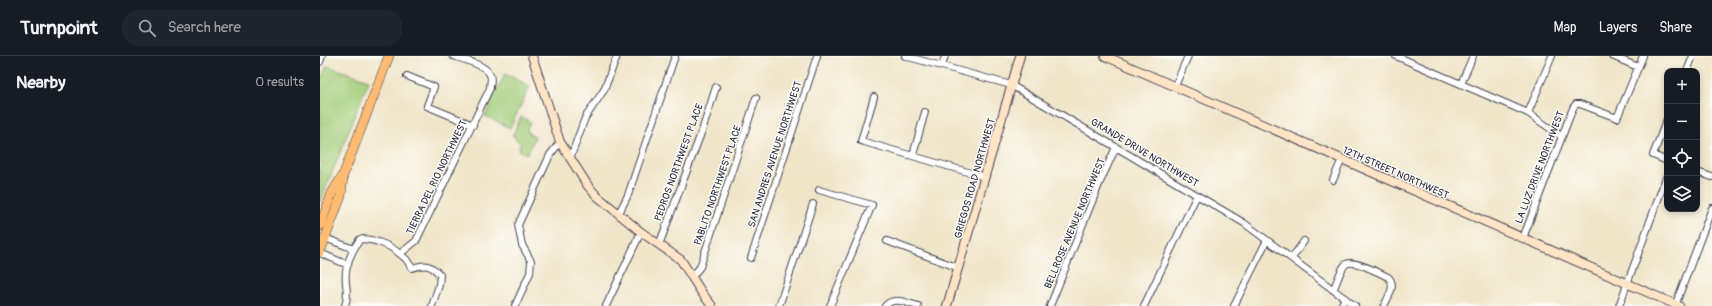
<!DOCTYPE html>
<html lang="en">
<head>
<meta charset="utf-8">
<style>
  body { margin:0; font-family:Pangolin,sans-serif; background:#20242c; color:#f1f3f6 }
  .controls { position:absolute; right:12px; top:12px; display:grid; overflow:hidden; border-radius:8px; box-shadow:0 2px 6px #0003 }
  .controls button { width:36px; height:36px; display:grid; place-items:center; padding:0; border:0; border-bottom:1px solid #363941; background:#171b24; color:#f1f3f6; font:20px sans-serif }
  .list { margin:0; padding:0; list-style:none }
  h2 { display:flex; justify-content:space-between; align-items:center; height:52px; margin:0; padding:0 16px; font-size:17px }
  h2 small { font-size:13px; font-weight:400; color:#9ea1a6 }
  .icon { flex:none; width:22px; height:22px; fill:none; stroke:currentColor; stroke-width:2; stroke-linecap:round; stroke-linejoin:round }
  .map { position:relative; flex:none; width:1392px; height:250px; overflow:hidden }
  header { display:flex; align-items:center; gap:24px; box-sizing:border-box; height:56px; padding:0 20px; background:#171b24; border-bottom:1px solid #363941 }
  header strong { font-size:19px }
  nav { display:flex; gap:22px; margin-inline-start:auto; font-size:14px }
  .search { width:280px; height:36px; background:#20242c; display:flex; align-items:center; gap:10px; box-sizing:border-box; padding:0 14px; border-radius:16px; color:#9ea1a6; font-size:15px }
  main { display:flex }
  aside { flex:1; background:#171b24 }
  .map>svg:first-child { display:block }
  .green { fill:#a3cd7a; stroke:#62785a }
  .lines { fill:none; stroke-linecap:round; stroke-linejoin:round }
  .street-casing { stroke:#413f50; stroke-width:8 }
  .secondary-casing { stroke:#413f50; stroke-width:10 }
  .primary-casing { stroke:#413f50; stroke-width:10 }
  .street { stroke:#fff; stroke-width:6 }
  .secondary { stroke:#ffe4c6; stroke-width:8 }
  .primary { stroke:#febb71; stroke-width:9 }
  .labels { text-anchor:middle; stroke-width:3; stroke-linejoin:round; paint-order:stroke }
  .street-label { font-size:10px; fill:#22223b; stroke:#fdfcf7 }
</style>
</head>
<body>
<header>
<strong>Turnpoint</strong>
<div class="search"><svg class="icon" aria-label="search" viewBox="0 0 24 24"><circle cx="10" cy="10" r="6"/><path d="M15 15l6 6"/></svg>Search here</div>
<nav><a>Map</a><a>Layers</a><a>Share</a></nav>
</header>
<main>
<aside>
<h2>Nearby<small>0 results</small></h2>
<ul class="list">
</ul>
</aside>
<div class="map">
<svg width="1392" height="250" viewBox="0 0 1392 250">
  <rect width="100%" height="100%" fill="#fdfcf7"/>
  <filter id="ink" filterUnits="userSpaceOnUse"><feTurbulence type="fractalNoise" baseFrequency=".025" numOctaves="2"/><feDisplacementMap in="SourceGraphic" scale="8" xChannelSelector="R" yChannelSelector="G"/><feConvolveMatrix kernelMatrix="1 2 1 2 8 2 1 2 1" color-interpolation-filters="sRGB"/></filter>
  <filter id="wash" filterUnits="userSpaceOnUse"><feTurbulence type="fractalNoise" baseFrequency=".012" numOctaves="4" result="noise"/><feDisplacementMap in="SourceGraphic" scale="16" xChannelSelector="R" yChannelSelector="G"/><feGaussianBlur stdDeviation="0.9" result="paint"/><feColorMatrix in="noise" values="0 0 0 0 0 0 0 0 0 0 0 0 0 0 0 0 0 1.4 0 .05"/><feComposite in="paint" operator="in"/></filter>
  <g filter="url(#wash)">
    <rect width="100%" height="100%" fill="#f0e5c9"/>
    <path class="green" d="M7 10 49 24 0 147V25Z
      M185 18 210 30 190 72 165 60Z
      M201 61 211 66 207 73 209 78 215 81 207 98 200 95 199 91 201 87 196 84 195 80H192Z"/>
  </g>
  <g filter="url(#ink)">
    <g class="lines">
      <g class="street-casing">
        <path id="street" d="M585 0 691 29 924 167 1035 250
          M1076 0 1208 57 1241 80
          M1292 0 1318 11
          M0 6 2 0
          M622 10 625 0
          M1367 15 1373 0
          M87 20 114 31 107 50 153 69
          M1141 28 1153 0
          M855 30 868 0
          M554 41 541 85 665 121
          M1208 57 1232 0
          M1347 63 1333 99 1347 105
          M593 99 605 56
          M250 103 265 62 284 34 297 0
          M1377 116 1392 121
          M1013 124 1022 103
          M499 134 552 149 510 250
          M299 157 308 139 355 0
          M1203 182 1253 52 1256 48H1260L1297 62 1323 0
          M2 184 5 182 34 193
          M567 185 639 212
          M339 189 383 72 396 31
          M0 197 28 209
          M80 198 86 203 92 212C105 208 111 208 120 219L119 229 112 250
          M431 202 497 0
          M972 202 984 185
          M372 221 380 211 436 42
          M1013 234C1017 227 1020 213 1026 208 1033 203 1060 217 1068 221 1077 229 1068 241 1064 250
          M25 250C30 236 24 229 26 216 27 205 34 192 40 183 54 183 70 189 80 198L96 185 170 32C170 28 172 22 170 19 167 9 142 3 133 0
          M195 250 210 217 211 205 202 189 198 169 230 99 240 86
          M286 250 321 176
          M459 250 493 148
          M565 250C574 240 586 247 598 250
          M730 250 780 126 796 91
          M824 250 877 139
          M914 250 947 184
          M1021 250 1025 242
          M1299 250 1347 119
          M1355 250 1392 152"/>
      </g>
      <g class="secondary-casing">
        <path id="secondary" d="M212 0 240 86 268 130 277 140 321 176 361 204 382 237 392 250
          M785 0 1359 250
          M627 250 700 0"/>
      </g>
      <g class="primary-casing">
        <path id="primary" d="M0 170 12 137 24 117 69 0
          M0 196 21 140 23 121"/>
      </g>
      <use href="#street" class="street"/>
      <use href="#secondary" class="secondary"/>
      <use href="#primary" class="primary"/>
    </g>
  </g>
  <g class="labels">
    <g class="street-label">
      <text transform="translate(825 96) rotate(31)" y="4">GRANDE DRIVE NORTHWEST</text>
      <text transform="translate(454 98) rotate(-72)" y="4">SAN ANDRES AVENUE NORTHWEST</text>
      <text transform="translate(358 106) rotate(-70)" y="4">PEDROS NORTHWEST PLACE</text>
      <text transform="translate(1219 111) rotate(-69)" y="4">LA LUZ DRIVE NORTHWEST</text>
      <text transform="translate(1076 116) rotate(24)" y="4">12TH STREET NORTHWEST</text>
      <text transform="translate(116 121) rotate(-64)" y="4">TIERRA DEL RIO NORTHWEST</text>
      <text transform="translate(654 122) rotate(-74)" y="4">GRIEGOS ROAD NORTHWEST</text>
      <text transform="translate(397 129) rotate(-71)" y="4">PABLITO NORTHWEST PLACE</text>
      <text transform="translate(754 167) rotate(-67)" y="4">BELLROSE AVENUE NORTHWEST</text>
    </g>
  </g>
</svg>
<div class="controls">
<button>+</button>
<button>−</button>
<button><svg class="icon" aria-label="locate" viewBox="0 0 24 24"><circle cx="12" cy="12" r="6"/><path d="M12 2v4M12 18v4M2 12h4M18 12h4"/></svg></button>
<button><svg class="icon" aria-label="layers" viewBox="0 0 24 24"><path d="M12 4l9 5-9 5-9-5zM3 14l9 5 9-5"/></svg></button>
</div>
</div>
</main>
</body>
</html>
